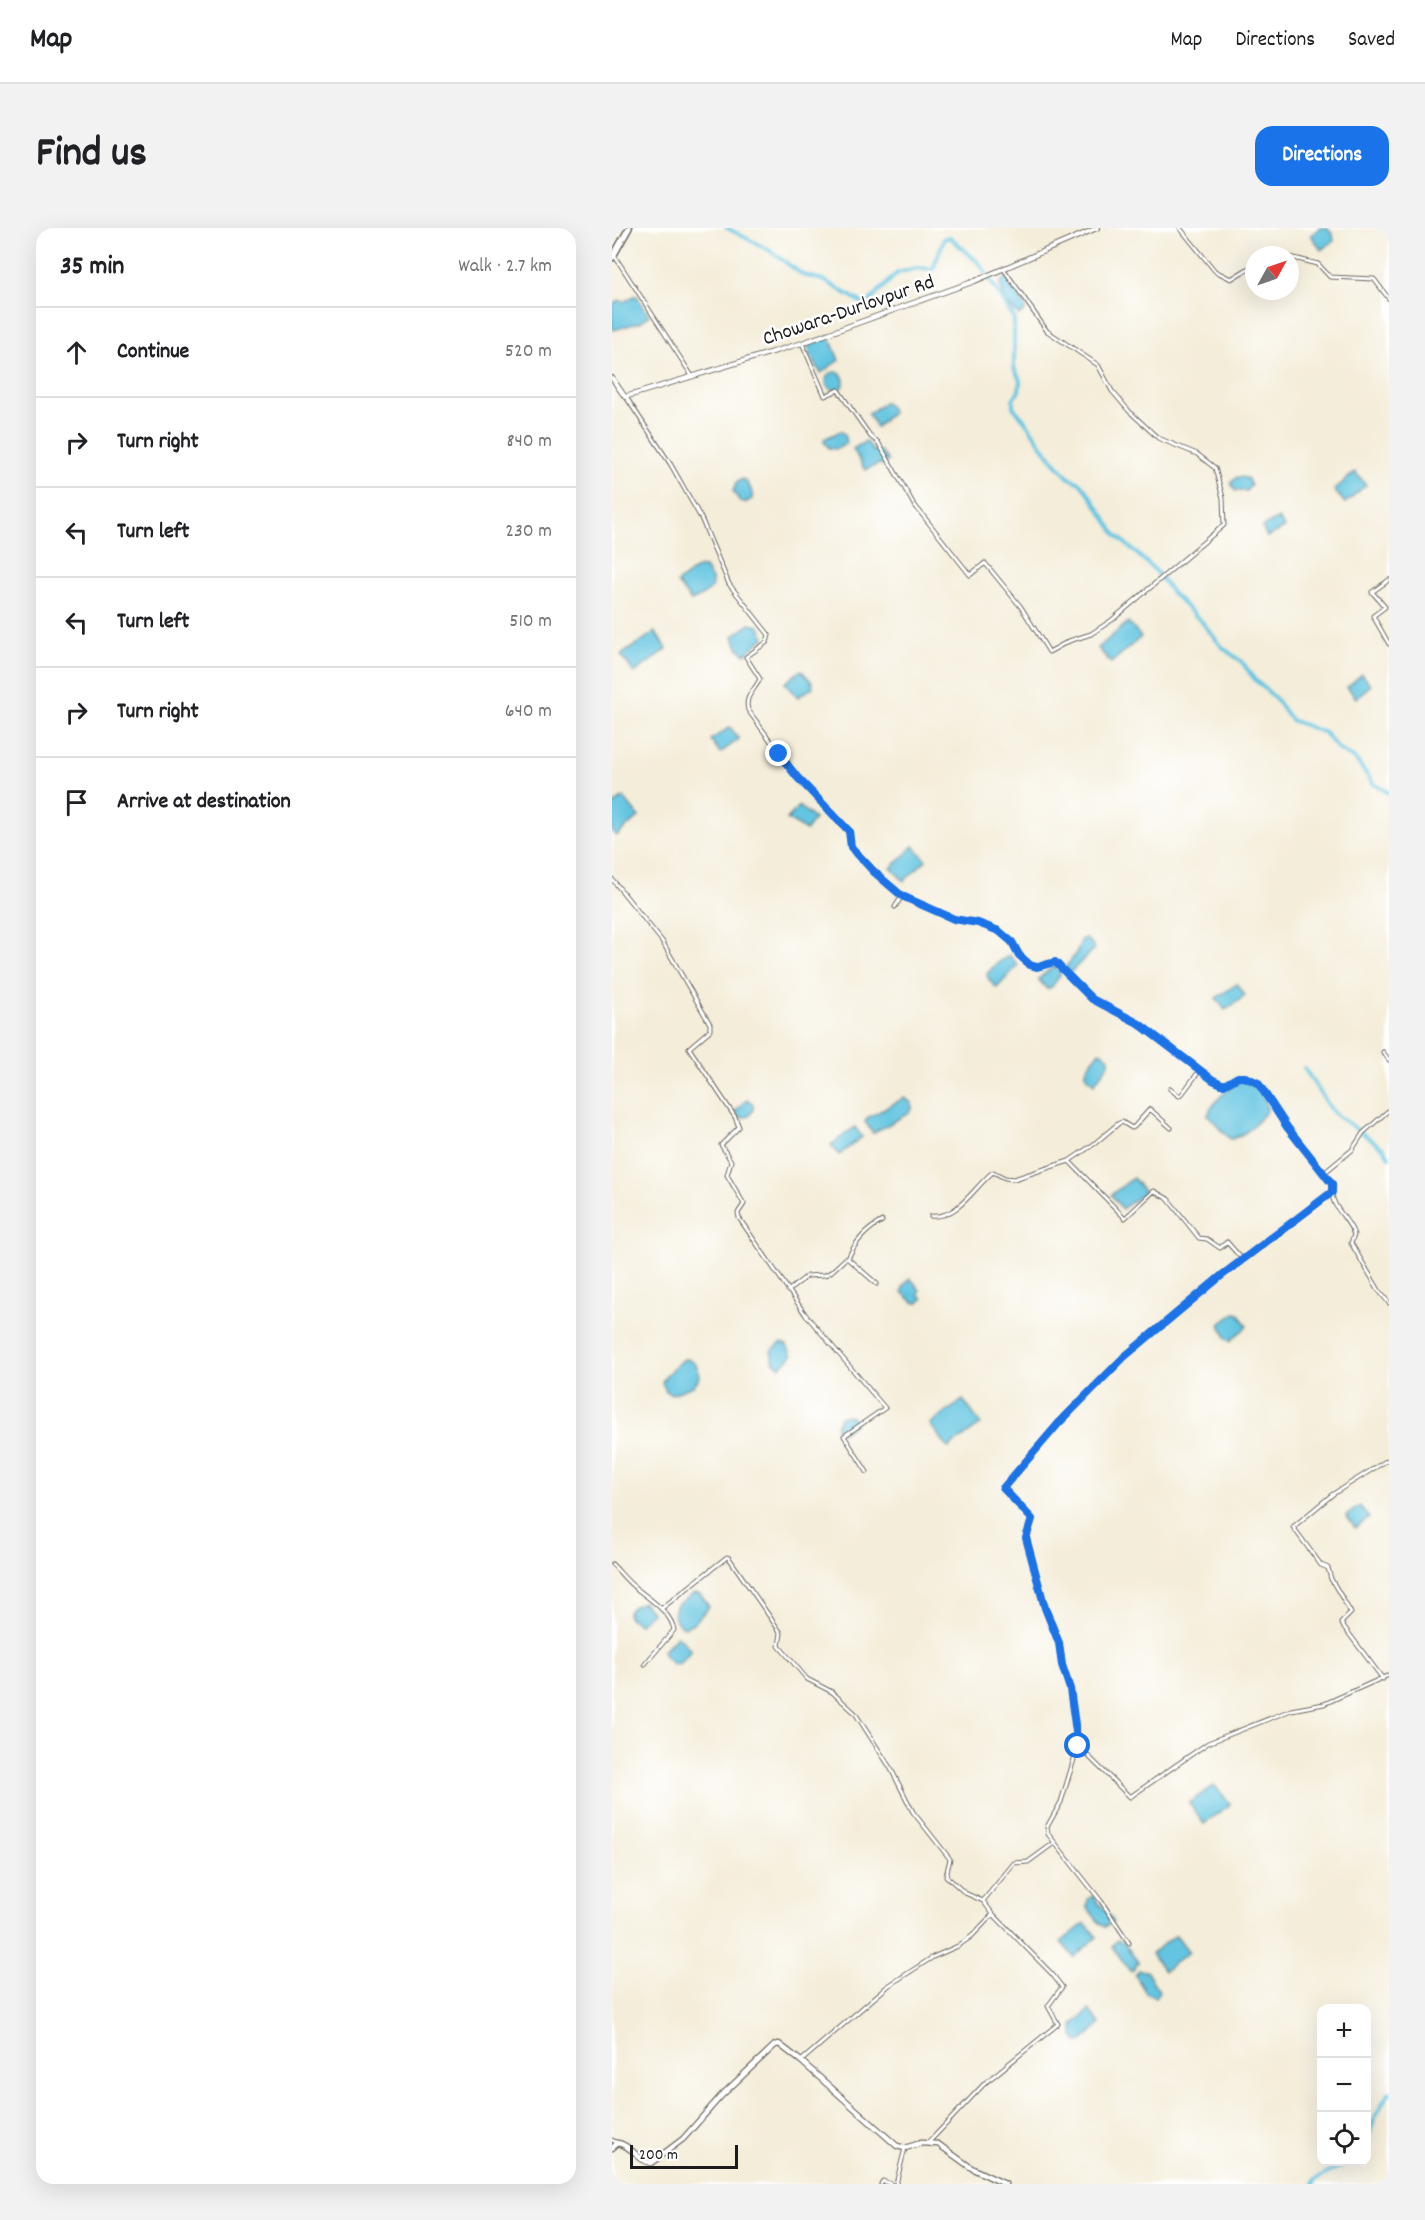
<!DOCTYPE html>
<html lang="en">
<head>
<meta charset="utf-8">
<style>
  body { margin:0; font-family:Dekko,sans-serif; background:#f2f2f2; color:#202124 }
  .controls { position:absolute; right:18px; bottom:18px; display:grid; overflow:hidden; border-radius:12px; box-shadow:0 6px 24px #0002 }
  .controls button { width:54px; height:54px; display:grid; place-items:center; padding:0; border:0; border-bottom:2px solid #e0e0e0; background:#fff; color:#202124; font:30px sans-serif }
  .compass { position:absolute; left:633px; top:18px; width:54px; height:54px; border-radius:50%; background:#fff; box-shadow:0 6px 24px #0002; rotate:50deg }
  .scale { position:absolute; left:18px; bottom:15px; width:108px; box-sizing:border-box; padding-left:6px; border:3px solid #1c1c1c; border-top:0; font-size:16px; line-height:21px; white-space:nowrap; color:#1c1c1c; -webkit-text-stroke:4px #fff; paint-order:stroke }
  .stop { position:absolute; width:18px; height:18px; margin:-14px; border:4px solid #1a73e8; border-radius:50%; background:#fff }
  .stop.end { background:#1a73e8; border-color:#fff; box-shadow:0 2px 6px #0008 }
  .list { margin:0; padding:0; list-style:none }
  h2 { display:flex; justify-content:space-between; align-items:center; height:78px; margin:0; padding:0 24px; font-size:26px }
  h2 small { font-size:20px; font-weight:400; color:#757577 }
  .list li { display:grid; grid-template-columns:39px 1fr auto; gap:18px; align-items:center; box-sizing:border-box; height:90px; padding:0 24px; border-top:2px solid #e0e0e0 }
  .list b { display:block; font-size:22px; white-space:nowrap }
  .list em { font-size:20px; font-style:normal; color:#757577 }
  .icon { flex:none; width:33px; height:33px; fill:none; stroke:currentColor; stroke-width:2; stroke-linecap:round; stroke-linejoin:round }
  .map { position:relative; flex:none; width:777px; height:1956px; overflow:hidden; border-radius:18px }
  header { display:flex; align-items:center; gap:36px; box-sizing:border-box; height:84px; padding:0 30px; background:#fff; border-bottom:2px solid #e0e0e0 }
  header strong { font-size:28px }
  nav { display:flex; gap:33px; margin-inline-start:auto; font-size:21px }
  .intro { display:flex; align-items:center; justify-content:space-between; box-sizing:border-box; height:144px; padding:0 36px }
  h1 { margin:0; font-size:42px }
  .button { padding:15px 27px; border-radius:18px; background:#1a73e8; color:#fff; font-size:21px; font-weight:700 }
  main { display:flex; gap:36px; padding:0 36px }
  aside { flex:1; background:#fff; border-radius:18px; box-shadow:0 6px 24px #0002 }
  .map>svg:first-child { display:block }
  .water { fill:#63c5e1; stroke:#40707e; stroke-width:1.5 }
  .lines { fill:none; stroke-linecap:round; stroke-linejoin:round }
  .canal { stroke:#63c5e1; stroke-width:4 }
  .minor-casing { stroke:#68655e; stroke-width:5 }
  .tertiary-casing { stroke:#68655e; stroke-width:6 }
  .secondary-casing { stroke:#68655e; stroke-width:7 }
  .trunk-casing { stroke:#68655e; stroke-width:8 }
  .minor { stroke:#fff; stroke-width:3 }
  .tertiary { stroke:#fff; stroke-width:4 }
  .secondary { stroke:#fff; stroke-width:4.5 }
  .trunk { stroke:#fff; stroke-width:5 }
  .route { stroke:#1a73e8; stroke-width:8 }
  .labels { text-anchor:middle; stroke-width:5; stroke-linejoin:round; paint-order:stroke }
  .street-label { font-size:21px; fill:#1c1c1c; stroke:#fff }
</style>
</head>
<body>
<header>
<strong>Map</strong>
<nav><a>Map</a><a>Directions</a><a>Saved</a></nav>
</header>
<div class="intro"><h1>Find us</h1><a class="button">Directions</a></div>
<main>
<aside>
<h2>35 min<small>Walk · 2.7 km</small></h2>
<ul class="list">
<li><svg class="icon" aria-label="ahead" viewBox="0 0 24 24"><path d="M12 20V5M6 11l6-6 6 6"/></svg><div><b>Continue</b></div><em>520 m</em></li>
<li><svg class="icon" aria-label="right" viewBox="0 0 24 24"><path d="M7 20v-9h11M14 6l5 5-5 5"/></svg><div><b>Turn right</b></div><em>840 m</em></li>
<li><svg class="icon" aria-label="left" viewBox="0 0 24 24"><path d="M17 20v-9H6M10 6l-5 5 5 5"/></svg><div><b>Turn left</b></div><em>230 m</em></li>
<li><svg class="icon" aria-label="left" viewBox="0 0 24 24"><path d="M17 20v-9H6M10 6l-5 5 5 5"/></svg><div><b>Turn left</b></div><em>510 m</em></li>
<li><svg class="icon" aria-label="right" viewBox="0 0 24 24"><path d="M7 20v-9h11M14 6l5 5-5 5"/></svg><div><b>Turn right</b></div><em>640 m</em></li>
<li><svg class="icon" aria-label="arrive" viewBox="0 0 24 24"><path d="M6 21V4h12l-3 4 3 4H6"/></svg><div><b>Arrive at destination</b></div></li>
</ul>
</aside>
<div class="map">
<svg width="777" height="1956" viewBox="0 0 777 1956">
  <rect width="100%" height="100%" fill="#fff"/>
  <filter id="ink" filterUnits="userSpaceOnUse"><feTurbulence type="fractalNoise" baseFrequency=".0167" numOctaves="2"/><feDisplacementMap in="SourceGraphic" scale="12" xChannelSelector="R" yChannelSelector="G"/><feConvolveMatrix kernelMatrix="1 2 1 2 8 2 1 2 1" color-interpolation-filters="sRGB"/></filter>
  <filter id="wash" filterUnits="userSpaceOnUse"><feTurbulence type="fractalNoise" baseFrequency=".008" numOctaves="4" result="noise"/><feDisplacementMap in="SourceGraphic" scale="24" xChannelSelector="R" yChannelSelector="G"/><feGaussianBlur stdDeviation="1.35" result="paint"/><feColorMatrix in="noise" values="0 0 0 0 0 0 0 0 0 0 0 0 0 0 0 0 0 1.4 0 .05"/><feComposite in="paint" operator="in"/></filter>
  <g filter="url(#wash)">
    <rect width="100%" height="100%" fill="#f4edd9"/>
    <path class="water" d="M708 0H715L721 7 722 13 709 22 699 7Z
      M393 50H396L414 79 412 84 407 87C396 79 390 68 388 55Z
      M22 68H25L37 88 28 94 2 102 0 100V77L7 72 12 74Z
      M217 108 227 132 209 145 198 128 196 117Z
      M214 153a9 9 0 1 1 18 0a9 9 0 1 1-18 0Z
      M273 174 279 180 280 185 264 199 256 186Z
      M229 203 233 207 235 215 225 221 217 220 212 214V211Z
      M254 213 261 223H269L276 233 271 237 267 236 253 242 241 221Z
      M743 244 754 257 733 275 722 262Z
      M625 249 635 250 639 257 634 263H623L619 255Z
      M130 251C137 254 140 263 141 270L135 274H128L121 263 125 254Z
      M667 290 673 300 655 309 650 299Z
      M92 339 100 351V360L91 367 79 373 65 355 85 340Z
      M516 394 529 409 499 435 486 420Z
      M138 396 147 398 153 409 133 426 127 421 121 408Z
      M43 404 55 421 22 445 9 427Z
      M189 442 200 454 201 459 186 469 173 455Z
      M750 446 759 457 744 470 735 459Z
      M118 499 127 511 108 525 99 512Z
      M11 569 27 589 4 608 0 604V578Z
      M187 578 202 591 194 603 175 591Z
      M302 618 314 632 292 653 279 640Z
      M473 710 480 716 482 721 459 744 454 739 465 724 470 711Z
      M397 727 406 737 385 760 377 752 375 746 382 738Z
      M442 738 448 743V747L440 759 435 761 426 751Z
      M625 756 633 768 613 782 604 770Z
      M490 824 497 830V836L482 856 474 849V842L486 825Z
      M630 852C645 859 654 866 655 883 645 894 634 908 618 911L596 887C600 874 618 859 630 852Z
      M292 870 300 875V881L297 885 261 905 253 894 255 890Z
      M135 871 141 876V882L137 888 128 890 123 883Z
      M243 899 250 909 227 927 219 917Z
      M521 950 533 964 510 981 499 967Z
      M298 1050 308 1062 307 1066 311 1071 306 1075 301 1074 290 1064 291 1059Z
      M623 1085 627 1086 635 1098 618 1113 614 1110 608 1096Z
      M169 1115 175 1117 180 1127 169 1139 162 1135 159 1123Z
      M72 1131C82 1131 87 1140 88 1149L81 1158 60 1166 54 1163 50 1154 54 1147Z
      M351 1172 369 1196 336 1220 318 1196Z
      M235 1187 243 1192V1196L229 1205 225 1203 224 1198 228 1189Z
      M748 1278 757 1290 743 1300 734 1288Z
      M82 1365 88 1366 97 1379 82 1395 72 1399 66 1395 61 1387 65 1377Z
      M31 1374 40 1385 27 1396 16 1389C14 1380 24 1377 31 1374Z
      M65 1408 71 1413 79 1422 70 1434 62 1437 54 1430 51 1423Z
      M602 1557 618 1576 592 1596 577 1575Z
      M481 1668 500 1691 501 1694 493 1699 488 1696 475 1679 476 1671Z
      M473 1695 485 1709 462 1729 449 1714Z
      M564 1707 577 1724 552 1743 539 1726Z
      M505 1712 512 1715 526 1734 521 1742 518 1743 500 1718Z
      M527 1742 534 1743 547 1763 543 1770 534 1765 523 1747Z
      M477 1782 488 1796 471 1813 467 1814 461 1809V1797Z"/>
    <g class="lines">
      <path class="canal" d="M115 0 157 22 191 47 211 52 254 77 285 45 305 40 321 41 332 11 338 9 368 36 402 90V140L408 152 407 163 401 171V179L414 194 435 225 456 249 468 255 477 266 504 307 544 343 561 366 590 394 611 420 630 434 643 452 662 469 679 492 713 505 726 521 743 531 762 556 777 565
        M692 840 721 884 772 921 777 929
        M754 1917 763 1889 777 1864
        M701 1956 703 1952 737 1934"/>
    </g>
  </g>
  <g filter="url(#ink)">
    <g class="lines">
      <g class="minor-casing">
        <path id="minor" d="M568 0 603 43 619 51 642 37
          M2 27 80 148
          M656 27 661 23 671 27
          M678 29 706 36 718 49 762 51 777 71
          M190 115 213 168 226 162 259 209 266 214 301 275 358 347 373 335 409 379 437 424 457 413 479 406 500 392 612 297 611 270 603 240 585 226 546 210 517 183 500 163 486 137 435 103 391 40
          M14 169 59 237 89 290 117 356 157 407 155 414 134 429 148 451C143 462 132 468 136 482L185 549 237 603 239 619 276 656 290 668 342 691 366 695 387 703 400 715 407 727 418 737 425 739 443 734 480 771 526 795 601 852 612 857 626 849H634L646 855 675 899 712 945 740 922 751 905 777 882
          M777 352 760 364 773 379 761 388 777 416
          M0 651 50 713 98 796V802L77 820 123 889 127 899 109 917 119 933 115 947 132 976 126 985 127 990 193 1086 273 1180 232 1208 255 1244
          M283 679 290 668
          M771 824 777 832
          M558 861 567 868 570 866 588 842
          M457 933 482 916 507 895 510 894 520 900 522 899 538 881 559 900
          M712 945 721 956 720 965 609 1048 512 1129 446 1195 391 1260 420 1291 415 1310 433 1380 447 1415 450 1437 458 1461 466 1518 518 1569 596 1515 679 1482 712 1476 777 1447
          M720 965C720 980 738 992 742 1007L739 1015 768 1064 777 1075
          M319 988C346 991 362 959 381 944L393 950 402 951 457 933 513 990 542 963 556 971 587 1010 595 1011 608 1020 615 1014 630 1031
          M236 1031C243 1013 254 1002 270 993
          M176 1063 195 1048 213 1047 219 1044 233 1031H236L265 1056
          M0 1336C7 1343 13 1351 20 1357 34 1369 59 1383 62 1402L33 1436
          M49 1381 115 1329 117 1330 169 1405 167 1418 195 1451 220 1464 243 1485 279 1541 301 1584 338 1631 334 1648 353 1665 371 1673
          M771 1451 729 1395 739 1385 719 1351 716 1340 709 1337 681 1299 721 1266 777 1231
          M466 1518 449 1574 435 1599 436 1606 489 1673 517 1715
          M381 1686 371 1673 402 1635 416 1634 442 1615
          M189 1833 276 1758 321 1729 346 1718 360 1708 381 1686 440 1746 450 1759 436 1778 446 1796 373 1855 317 1914
          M0 1912 6 1915
          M269 1956 271 1953 279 1956
          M284 1956 293 1920"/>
      </g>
      <g class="tertiary-casing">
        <path id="tertiary" d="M0 150 13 169 190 115 293 78 363 53 485 0"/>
      </g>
      <g class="secondary-casing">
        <path id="secondary" d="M0 1920 6 1915C19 1917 26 1933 39 1935L71 1911 109 1868 163 1817 167 1816 189 1833 285 1918 293 1920 309 1915 326 1916 361 1941 393 1956"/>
      </g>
      <g class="trunk-casing">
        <path id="trunk" d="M0 30 17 0"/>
      </g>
      <use href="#minor" class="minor"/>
      <use href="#tertiary" class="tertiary"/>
      <use href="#secondary" class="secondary"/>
      <use href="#trunk" class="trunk"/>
    </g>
  </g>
  <g class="lines" filter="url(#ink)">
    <path class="route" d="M167 526 185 549 237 603 239 619 262 644 290 668 342 691 366 695 387 703 400 714 407 727 418 737 425 739 443 734 480 771 526 795 601 852 612 857 626 849H633L646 855 675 899 720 956V964L609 1048 512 1129 447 1195 391 1260 420 1291 414 1310 433 1380 447 1415 450 1437 458 1461 466 1518"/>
  </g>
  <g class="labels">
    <g class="street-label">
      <text transform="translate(236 81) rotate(-19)" y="7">Chowara-Durlovpur Rd</text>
    </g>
  </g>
</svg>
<div class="controls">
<button>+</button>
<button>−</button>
<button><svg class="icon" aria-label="locate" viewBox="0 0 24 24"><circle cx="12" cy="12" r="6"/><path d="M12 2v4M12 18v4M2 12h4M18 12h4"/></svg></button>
</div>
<svg class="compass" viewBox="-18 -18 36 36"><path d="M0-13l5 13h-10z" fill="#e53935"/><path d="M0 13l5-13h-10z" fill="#757577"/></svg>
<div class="scale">200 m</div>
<div class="stop" style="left:466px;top:1518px"></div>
<div class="stop end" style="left:167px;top:526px"></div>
</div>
</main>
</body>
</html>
